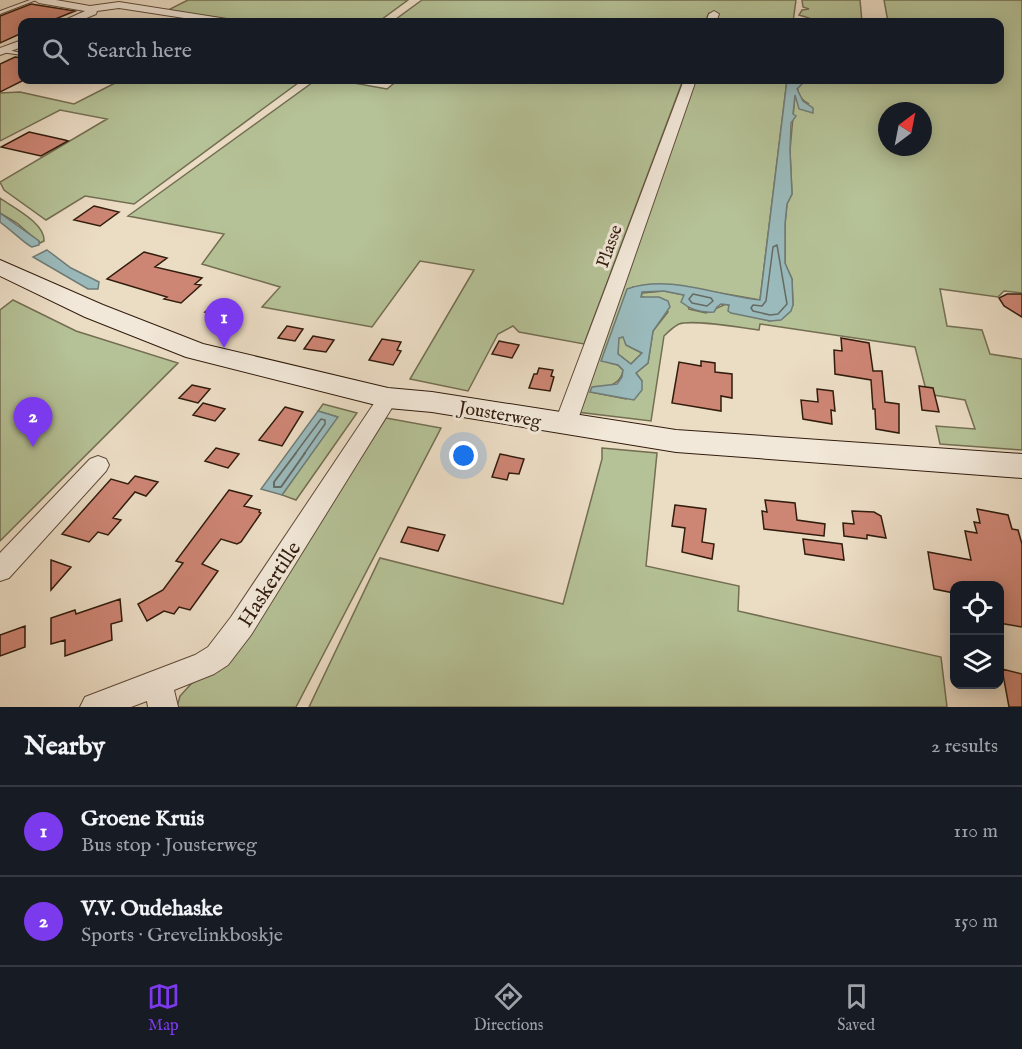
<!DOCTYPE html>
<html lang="en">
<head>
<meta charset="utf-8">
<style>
  body { margin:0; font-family:"IM FELL English",serif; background:#20242c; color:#f1f3f6 }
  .controls { position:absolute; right:18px; bottom:18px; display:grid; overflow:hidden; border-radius:12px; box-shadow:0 3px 15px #0003 }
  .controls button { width:54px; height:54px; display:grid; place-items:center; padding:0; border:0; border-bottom:2px solid #363941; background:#171b24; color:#f1f3f6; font:30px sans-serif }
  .compass { position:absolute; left:878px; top:102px; width:54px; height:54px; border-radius:50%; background:#171b24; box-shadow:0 3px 15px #0003; rotate:32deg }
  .you { position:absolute; left:464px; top:456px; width:21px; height:21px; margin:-15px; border:4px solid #fff; border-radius:50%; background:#1a73e8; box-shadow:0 0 0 9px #1a73e833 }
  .badge { display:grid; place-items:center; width:39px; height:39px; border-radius:50%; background:#7c3aed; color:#fff; font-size:20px; font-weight:700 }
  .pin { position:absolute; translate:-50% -50px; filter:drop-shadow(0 2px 3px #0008) }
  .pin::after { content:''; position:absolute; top:32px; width:21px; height:18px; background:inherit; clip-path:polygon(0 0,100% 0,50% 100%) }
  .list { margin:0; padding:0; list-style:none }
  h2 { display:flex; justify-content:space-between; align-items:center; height:78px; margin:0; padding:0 24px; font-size:26px }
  h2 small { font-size:20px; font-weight:400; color:#9ea1a6 }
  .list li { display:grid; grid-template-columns:39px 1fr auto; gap:18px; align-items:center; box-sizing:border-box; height:90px; padding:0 24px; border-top:2px solid #363941 }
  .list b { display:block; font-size:22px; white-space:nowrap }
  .list p { margin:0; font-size:20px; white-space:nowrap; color:#9ea1a6 }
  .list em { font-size:20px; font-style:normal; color:#9ea1a6 }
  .icon { flex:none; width:33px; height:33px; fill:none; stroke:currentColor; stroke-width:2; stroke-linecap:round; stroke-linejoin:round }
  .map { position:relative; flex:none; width:1022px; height:707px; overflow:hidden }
  .search { position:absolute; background:#171b24; box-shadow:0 3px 15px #0003; left:18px; right:18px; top:18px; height:66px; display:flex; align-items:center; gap:15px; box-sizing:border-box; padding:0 21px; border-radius:12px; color:#9ea1a6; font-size:22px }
  .sheet { height:258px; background:#171b24 }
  nav { display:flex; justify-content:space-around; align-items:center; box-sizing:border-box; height:84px; border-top:2px solid #363941; background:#171b24; font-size:16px; color:#9ea1a6 }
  nav a { display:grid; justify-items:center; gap:3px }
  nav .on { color:#7c3aed }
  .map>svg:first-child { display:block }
  .green { fill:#b5c196; stroke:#736e52; stroke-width:1.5; fill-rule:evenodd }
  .water { fill:#9ababc; stroke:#707b76; stroke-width:1.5; fill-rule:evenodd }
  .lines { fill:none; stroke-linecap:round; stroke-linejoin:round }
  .shore-far1 { stroke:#666b64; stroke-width:1.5 }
  .shore { stroke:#666b64; stroke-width:2 }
  .building { fill:#cd8574; stroke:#311c0d; stroke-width:1.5 }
  .lane-casing { stroke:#604c3b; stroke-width:2 }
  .street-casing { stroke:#604c3b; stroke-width:2 }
  .secondary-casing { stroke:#311c0d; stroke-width:2 }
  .lane { fill:#f2e8d9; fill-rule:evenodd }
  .street { fill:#f2e8d9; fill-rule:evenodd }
  .secondary { fill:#f2e8d9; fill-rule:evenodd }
  .labels { text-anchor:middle; stroke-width:6; stroke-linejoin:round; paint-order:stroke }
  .street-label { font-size:18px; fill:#311c0d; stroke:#f2e8d9 }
  .near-street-label { font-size:21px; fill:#311c0d; stroke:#f2e8d9 }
</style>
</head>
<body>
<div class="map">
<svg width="1022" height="707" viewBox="0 0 1022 707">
  <rect width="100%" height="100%" fill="#ebdcc4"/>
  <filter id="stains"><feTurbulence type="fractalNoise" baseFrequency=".00333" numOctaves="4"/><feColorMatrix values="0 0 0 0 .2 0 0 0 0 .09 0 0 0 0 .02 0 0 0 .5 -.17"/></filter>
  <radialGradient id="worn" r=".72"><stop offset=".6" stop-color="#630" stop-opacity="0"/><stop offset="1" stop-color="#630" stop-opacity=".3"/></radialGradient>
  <path class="green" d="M188 0H408L378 22H237L166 11Z
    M422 0H796L793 22H714L717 14 709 13 705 22H392Z
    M802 0H860L862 22H805L809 18 799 15 802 10 809 9 803 7Z
    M884 0H1022V293L1004 291 998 297 940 289 947 326 982 330 990 354 1022 359V450L940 444 936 426 975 429 965 400 927 394 915 347 760 324 759 330C742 328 693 319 679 324 673 327 669 331 664 336L651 421 577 412 693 80H787L760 300 675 285 633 287 610 363 618 365 623 370C621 386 604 387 591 392L626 399 642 381 636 373 648 363 653 331 668 312 648 298 641 297 642 293 664 291 684 295 689 309 706 313 726 304 749 316 770 321 793 305 792 279 785 264V224L787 204 792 194 790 150 795 95 799 103 809 104C798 99 797 90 797 80H1000V22H888ZM887 111H923V147H887Z
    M121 80H302L134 204 85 196 46 220 4 190 0 182 107 119 60 110 0 141V93L20 92 74 104Z
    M316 80H337L387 89 398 80H683L584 344 519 332 513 326 498 334 468 391 410 379 474 270 420 261 372 327 262 307 280 287 202 264 224 234 128 216Z
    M0 198C14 208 45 223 44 241L40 243 17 223 0 213Z
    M13 300 76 331 178 363 0 541V310Z
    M624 337 626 345 642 353 631 364 618 354V338Z
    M323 404 357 413 296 500 282 495 337 417 318 411Z
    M386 418 441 428 296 707H177L180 696 191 684 237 651Z
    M602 448 657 453 646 566 739 586 738 611 941 657 947 707H309L380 558 563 604 602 459Z"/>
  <path class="water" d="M787 80H797L802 84 797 89 803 101 813 108V113L799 109 795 95 793 114 796 116 791 123 790 151 792 194 787 204 785 224V263L792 279 793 305 791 311 781 320 770 321 731 313 728 311 729 305 721 304 717 307 714 312C701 313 691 310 681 302L684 295 664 291 642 292 641 297H659L668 301 670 307 653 331 648 363 636 373 642 381V390L634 400 590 392 592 387 617 384 622 377 623 370 618 365 601 361 627 289C670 274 717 296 760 300ZM623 337 626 345 642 353 631 364 618 354 619 338Z
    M0 213 39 241V245L32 247C26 245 9 228 0 222Z
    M47 250 71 268 99 282 98 289H88L33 257Z
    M318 411 338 417 282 495 261 489Z"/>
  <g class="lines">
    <path class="shore-far1" d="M777 245 787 304 778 314 770 315 753 311 751 308 753 305 762 306 766 301 773 247Z
      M693 294 711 298 713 301 707 306 692 303 689 299Z
      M295 454 321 419 325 420V424L304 454"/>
    <path class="shore" d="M296 453 274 482V487H281L305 453"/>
  </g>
  <path class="building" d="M31 4 75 11 48 22H22V33L0 43V16Z
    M15 57 22 58V81L0 92V64Z
    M29 132 65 140 68 141 41 156 1 147Z
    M94 206 119 212 100 226 74 220Z
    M144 252 167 258 155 267 202 278 195 284 201 285 181 303 164 299 167 297 107 279Z
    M1007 294H1022V317L1004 306 999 298Z
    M217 301 234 305 221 316 205 312Z
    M287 326 303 329 295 341 278 338Z
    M313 336 334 340 326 352 304 349Z
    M841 338 869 343 873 371H882L885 402 899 404V433L876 429 875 409H873L871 380 835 374 834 350 842 351Z
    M382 339 401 342 397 350 401 351 393 365 369 360Z
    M499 341 519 345 512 358 492 354Z
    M701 361 715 363V372L732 374V398L721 396V411L672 403 679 362 701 366Z
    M539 368 553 370 551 376 554 377 550 391 529 388 534 374H537Z
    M192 385 210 389 198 403 179 398Z
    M919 386 933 388 939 412 922 410Z
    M817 389 833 391 835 411 831 410 832 424 803 419 801 400 818 402Z
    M203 403 225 409 215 421 193 415Z
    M285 407 303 412 282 446 259 440Z
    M216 448 239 454 228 468 205 461Z
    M500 454 524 459 519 474 509 473 507 480 492 477Z
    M135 476 158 482 146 496 135 492 113 518 121 520 108 535 98 532 89 542 62 534 111 479 128 484Z
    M229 490 252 496 244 506 260 510 259 512 261 513 241 542 237 544 221 539 202 564 218 571 190 610 179 607 174 614 164 611 147 621 138 604 163 590 183 563 176 561Z
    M765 500 795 503 797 520 825 524 824 536 764 529 762 511 767 512Z
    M675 505 706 509 702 542 714 544 712 559 682 552 685 528 672 526Z
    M977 509 1008 515 1012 529 1018 530 1022 544V627L999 623V585H954V593L934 589 928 552 971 560 965 531 977 533 974 522 980 523Z
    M852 511 874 512 881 516 886 538 867 535V539L844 536 843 523 854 524Z
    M408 527 445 535 438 551 401 542Z
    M803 539 842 544 844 560 805 554Z
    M51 560 71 567 51 590Z
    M120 599 122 621 111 624 112 640 65 656V640L51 644V618L75 610 76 614Z
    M25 626V647L0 656V635Z
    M1002 669 1022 674V707H1009Z"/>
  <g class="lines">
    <g class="lane-casing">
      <path id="lane" d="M30 0H36L0 14V11Z
        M3 49 22 53V55L1 52 0 51Z"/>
    </g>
    <g class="street-casing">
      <path id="street" d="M34 0H56L90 6 119 2 227 19 232 22H210L119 8 97 11 96 14 77 22H64L65 20 85 11 39 3Z
        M714 11 719 14 716 22H706L709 14Z
        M22 40V47L0 55V48Z
        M684 80H696L576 425 573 430 565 433 557 430 554 425Z
        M388 391 395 393 398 398 251 635 228 665 214 674 174 690 178 707H148L147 701 131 707H80L85 697 195 655 208 647 231 617 381 393Z
        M98 456 106 459 109 465 106 471 9 578 0 581V553L90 459Z"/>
    </g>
    <g class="secondary-casing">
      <path id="secondary" d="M0 260 103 305 203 344 388 388 432 392 676 430 1022 454V478L676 452 432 412 388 408 186 357 85 317 0 276Z"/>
    </g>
    <use href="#lane" class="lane"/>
    <use href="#street" class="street"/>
    <use href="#secondary" class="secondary"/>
  </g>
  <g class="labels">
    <g class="street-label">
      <text transform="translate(609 246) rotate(-70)" y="6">Plasse</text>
      <text transform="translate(500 414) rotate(10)" y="6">Jousterweg</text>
    </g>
    <g class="near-street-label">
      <text transform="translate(269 584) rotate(-57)" y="7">Haskertille</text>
    </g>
  </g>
  <rect width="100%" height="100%" filter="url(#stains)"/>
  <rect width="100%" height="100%" fill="url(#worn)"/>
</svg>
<div class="controls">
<button><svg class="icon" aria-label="locate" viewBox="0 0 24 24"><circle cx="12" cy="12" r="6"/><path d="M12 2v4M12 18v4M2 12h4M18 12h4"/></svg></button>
<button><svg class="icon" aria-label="layers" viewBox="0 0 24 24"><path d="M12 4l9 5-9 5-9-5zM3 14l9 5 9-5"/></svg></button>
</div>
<svg class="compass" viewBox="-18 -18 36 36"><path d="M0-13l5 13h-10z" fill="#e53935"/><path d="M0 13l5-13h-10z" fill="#9ea1a6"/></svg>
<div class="you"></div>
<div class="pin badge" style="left:224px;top:348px">1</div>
<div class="pin badge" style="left:33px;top:447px">2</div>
<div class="search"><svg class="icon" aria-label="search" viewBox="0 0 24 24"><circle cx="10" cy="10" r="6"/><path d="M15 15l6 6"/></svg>Search here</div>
</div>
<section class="sheet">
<h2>Nearby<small>2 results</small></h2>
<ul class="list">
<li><span class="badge">1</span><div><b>Groene Kruis</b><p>Bus stop · Jousterweg</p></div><em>110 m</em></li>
<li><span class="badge">2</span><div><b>V.V. Oudehaske</b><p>Sports · Grevelinkboskje</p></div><em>150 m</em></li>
</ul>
</section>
<nav>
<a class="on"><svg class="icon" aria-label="map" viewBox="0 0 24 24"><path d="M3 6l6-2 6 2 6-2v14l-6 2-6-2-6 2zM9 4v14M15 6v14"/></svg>Map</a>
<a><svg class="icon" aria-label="directions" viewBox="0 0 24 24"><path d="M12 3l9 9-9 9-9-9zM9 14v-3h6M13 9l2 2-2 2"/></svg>Directions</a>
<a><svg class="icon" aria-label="saved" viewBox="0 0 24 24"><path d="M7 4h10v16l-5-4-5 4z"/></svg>Saved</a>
</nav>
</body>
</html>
